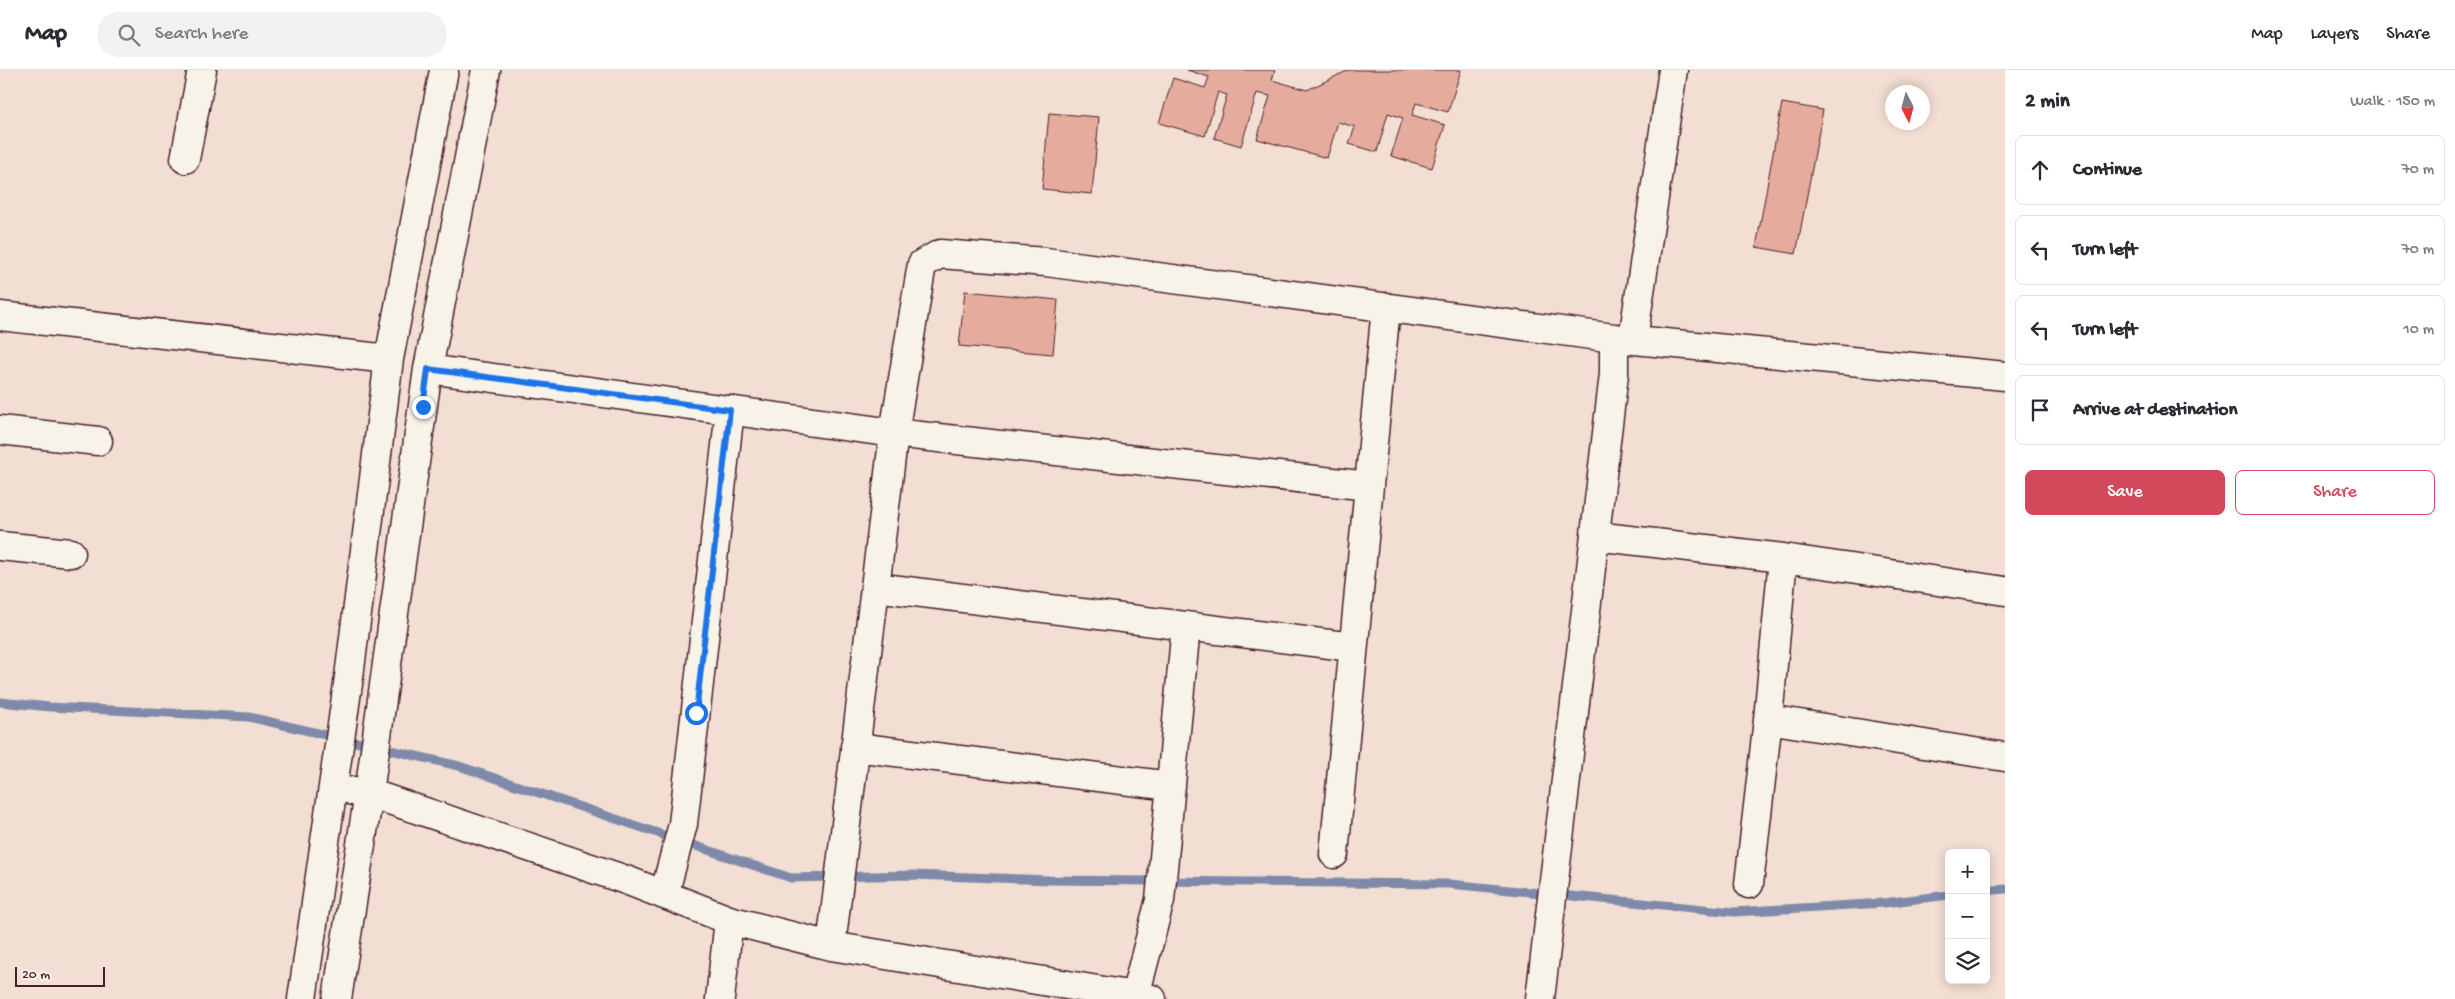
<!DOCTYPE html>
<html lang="en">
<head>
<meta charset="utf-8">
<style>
  body { margin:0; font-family:"Gochi Hand",sans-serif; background:#f2f2f3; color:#2b2b33 }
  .controls { position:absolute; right:15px; bottom:15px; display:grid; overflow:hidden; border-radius:8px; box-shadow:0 2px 12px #0003 }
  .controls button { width:45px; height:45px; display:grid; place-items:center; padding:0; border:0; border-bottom:1px solid #e1e1e2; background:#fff; color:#2b2b33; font:25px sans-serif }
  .compass { position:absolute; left:1885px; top:15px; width:45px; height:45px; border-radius:50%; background:#fff; box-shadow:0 2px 12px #0003; rotate:174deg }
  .scale { position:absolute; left:15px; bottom:12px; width:90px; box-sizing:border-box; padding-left:5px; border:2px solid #4a1f2b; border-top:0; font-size:14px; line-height:18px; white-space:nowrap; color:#4a1f2b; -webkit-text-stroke:4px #f7f3e8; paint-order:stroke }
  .stop { position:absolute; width:15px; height:15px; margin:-11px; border:4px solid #1a73e8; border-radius:50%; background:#fff }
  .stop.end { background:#1a73e8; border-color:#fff; box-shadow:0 1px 5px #0008 }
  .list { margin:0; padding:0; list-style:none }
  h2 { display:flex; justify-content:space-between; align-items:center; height:65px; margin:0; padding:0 20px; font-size:21px }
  h2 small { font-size:16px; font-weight:400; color:#7c7c81 }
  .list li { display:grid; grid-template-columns:32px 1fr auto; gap:15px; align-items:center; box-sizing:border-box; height:70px; margin:0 10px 10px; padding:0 10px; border:1px solid #e1e1e2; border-radius:8px }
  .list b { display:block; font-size:19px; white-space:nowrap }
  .list em { font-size:16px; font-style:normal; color:#7c7c81 }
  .actions { display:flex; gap:10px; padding:15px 20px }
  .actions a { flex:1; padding:11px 0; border:1px solid #d1495b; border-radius:8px; text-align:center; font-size:18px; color:#d1495b }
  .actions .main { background:#d1495b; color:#fff }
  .icon { flex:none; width:28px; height:28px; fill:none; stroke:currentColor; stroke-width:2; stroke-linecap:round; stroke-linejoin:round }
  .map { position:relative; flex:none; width:2005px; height:929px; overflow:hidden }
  header { display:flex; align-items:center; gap:30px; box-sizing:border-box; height:70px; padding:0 25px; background:#fff; border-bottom:1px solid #e1e1e2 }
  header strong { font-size:24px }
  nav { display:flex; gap:28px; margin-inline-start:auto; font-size:18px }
  .search { width:350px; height:45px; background:#f2f2f3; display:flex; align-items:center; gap:12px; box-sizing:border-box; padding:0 18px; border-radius:28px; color:#7c7c81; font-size:19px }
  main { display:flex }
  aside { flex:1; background:#fff }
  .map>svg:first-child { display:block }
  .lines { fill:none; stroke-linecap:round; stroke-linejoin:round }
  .stream { stroke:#7f8aaa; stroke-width:9 }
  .building { fill:#e5ac9d; stroke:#4a1f2b }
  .minor-casing { stroke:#4a1f2b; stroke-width:31 }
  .minor { stroke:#f7f3e8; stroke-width:28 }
  .route { stroke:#1a73e8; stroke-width:6 }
</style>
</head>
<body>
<header>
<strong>Map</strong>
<div class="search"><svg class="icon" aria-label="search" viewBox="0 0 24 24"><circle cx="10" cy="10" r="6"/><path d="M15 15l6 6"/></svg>Search here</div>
<nav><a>Map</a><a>Layers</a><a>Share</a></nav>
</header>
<main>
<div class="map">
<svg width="2005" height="929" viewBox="0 0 2005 929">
  <rect width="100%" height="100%" fill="#f2ded2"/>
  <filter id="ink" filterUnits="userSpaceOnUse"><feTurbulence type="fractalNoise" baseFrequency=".02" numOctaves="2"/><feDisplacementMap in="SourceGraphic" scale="10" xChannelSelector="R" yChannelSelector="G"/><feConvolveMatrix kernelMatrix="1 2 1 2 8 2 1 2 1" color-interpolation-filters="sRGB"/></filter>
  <g filter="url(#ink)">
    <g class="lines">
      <path class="stream" d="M0 632 50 637 249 647 459 696 791 808 913 805 1049 810 1449 814 1734 842 1884 833 1949 825
        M1986 821 2005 819"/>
    </g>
    <path class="building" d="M1187 0H1275L1272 10 1307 20 1349 0H1461L1448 42 1416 33 1412 45 1445 55 1432 98 1391 86 1403 48 1388 43 1377 82 1349 74 1355 57 1338 52 1327 88 1257 69 1270 26 1257 23 1241 76 1214 68 1227 25 1218 22 1205 66 1159 53 1173 8 1205 18 1209 7Z
      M1782 33 1823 40 1796 184 1756 177Z
      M1049 43 1099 47 1092 124 1042 119Z
      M965 221 1058 230 1053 284 959 276Z"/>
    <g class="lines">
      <g class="minor-casing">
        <path id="minor" d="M185 89 202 0
          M0 246 389 289
          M1633 269 1673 0
          M428 299 894 363 922 194 940 184 1046 192 1614 268 2005 306
          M0 360 98 371
          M1595 466 1783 488 2005 521
          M0 476 71 483
          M875 517 1353 577
          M1768 649 2005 687
          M855 677 1171 716
          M353 721 369 723 626 810 729 850 831 876 1152 929
          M1334 784 1386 237
          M1749 814 1768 649 1783 488
          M664 825 683 754 730 340
          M831 876 894 363 1369 416
          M1135 926 1160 830 1186 556
          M302 929 349 607 389 289 444 0
          M337 929 369 723 428 299 486 0
          M720 929 729 850
          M1540 929 1614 304V268"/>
      </g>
      <use href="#minor" class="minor"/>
    </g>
  </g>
  <g class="lines" filter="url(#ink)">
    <path class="route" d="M423 337 428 299 730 340 696 643"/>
  </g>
</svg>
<div class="controls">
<button>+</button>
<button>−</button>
<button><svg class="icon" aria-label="layers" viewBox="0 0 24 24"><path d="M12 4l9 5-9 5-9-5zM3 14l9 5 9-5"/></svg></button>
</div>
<svg class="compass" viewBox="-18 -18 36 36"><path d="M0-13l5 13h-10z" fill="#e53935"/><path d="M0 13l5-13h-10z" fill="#7c7c81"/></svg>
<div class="scale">20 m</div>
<div class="stop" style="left:696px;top:643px"></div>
<div class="stop end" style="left:423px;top:337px"></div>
</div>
<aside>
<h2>2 min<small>Walk · 150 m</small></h2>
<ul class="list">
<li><svg class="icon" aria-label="ahead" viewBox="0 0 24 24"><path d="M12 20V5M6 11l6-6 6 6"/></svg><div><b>Continue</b></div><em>70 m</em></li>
<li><svg class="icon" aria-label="left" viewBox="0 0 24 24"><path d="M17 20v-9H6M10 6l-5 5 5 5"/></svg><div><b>Turn left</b></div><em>70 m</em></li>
<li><svg class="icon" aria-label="left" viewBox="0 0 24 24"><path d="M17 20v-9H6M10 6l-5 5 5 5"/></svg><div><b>Turn left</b></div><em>10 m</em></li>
<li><svg class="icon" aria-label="arrive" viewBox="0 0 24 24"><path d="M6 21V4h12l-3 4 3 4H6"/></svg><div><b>Arrive at destination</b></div></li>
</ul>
<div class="actions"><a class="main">Save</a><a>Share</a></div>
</aside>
</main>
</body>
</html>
